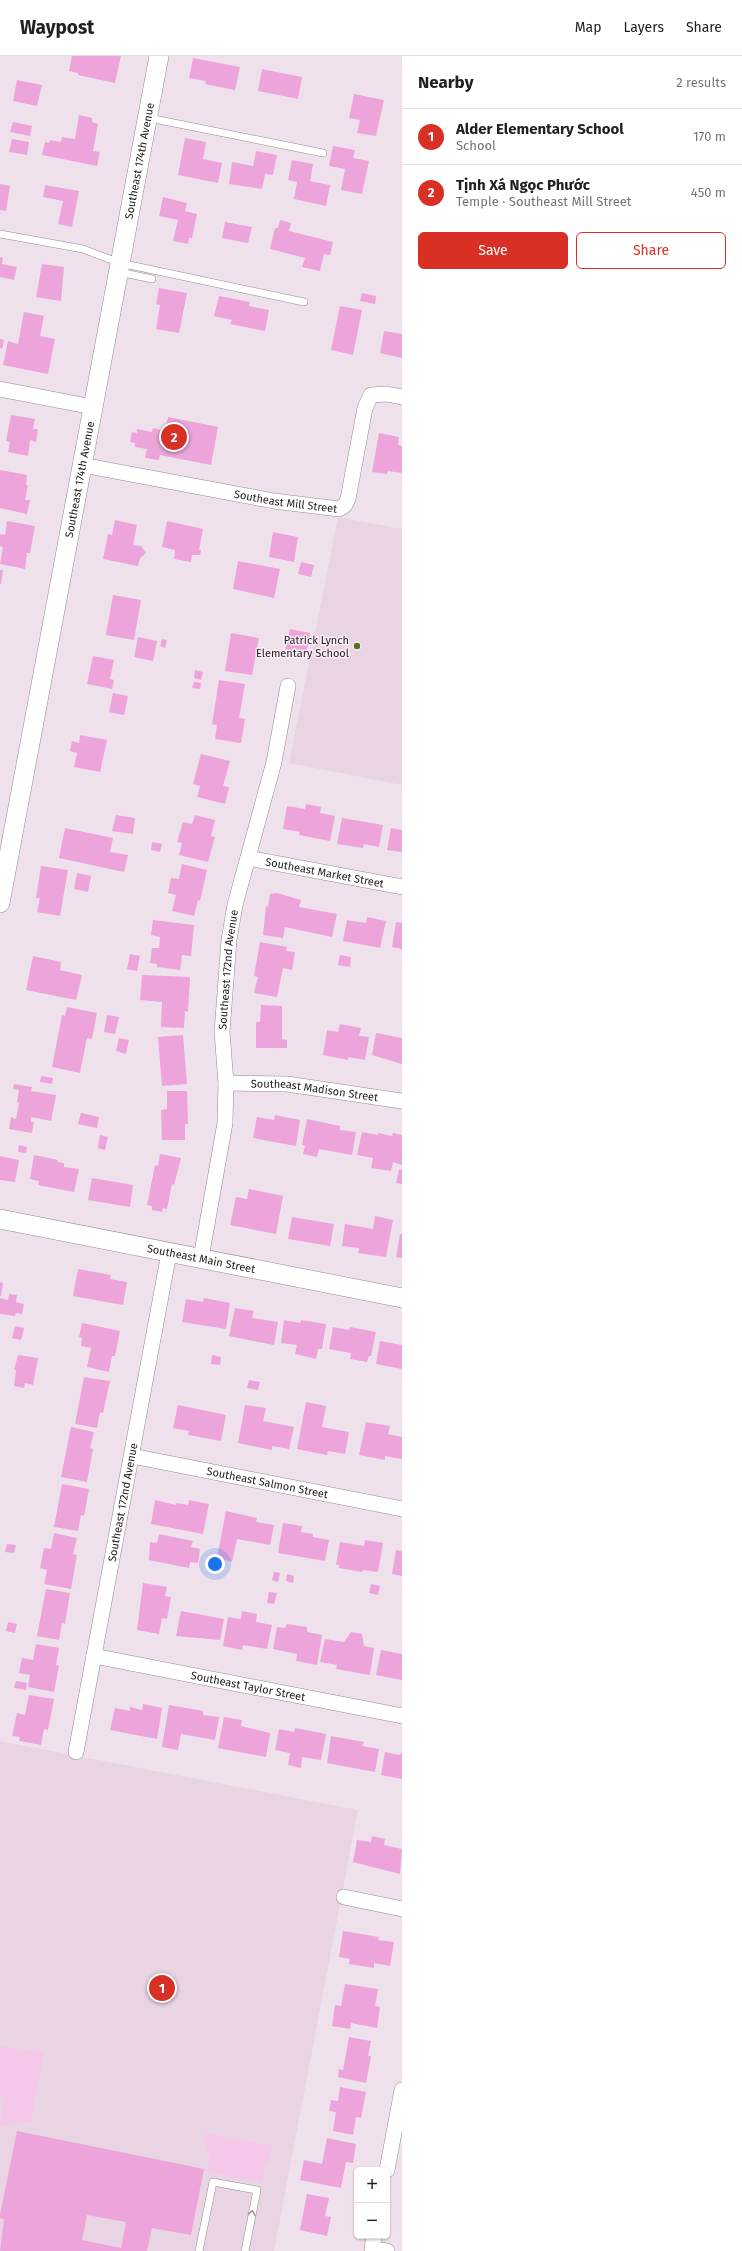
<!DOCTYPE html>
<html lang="en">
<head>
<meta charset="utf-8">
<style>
  body { margin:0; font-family:"Fira Sans",sans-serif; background:#f2f2f2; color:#202124 }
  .controls { position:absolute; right:12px; bottom:12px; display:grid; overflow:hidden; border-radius:6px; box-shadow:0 1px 3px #0004 }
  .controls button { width:36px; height:36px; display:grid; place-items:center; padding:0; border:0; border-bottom:1px solid #e0e0e0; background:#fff; color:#202124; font:20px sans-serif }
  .you { position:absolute; left:215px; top:1508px; width:14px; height:14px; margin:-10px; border:3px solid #fff; border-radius:50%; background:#1a73e8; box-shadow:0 0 0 6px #1a73e833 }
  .badge { display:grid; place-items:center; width:26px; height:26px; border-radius:50%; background:#d93025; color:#fff; font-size:13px; font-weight:700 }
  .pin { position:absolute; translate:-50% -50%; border:2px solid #fff; box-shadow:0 1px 4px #0006 }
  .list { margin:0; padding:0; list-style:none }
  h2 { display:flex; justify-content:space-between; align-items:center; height:52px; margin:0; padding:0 16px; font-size:17px }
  h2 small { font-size:13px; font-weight:400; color:#757577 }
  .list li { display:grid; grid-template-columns:26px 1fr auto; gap:12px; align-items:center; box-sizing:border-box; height:56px; padding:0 16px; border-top:1px solid #e0e0e0 }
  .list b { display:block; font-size:15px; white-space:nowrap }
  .list p { margin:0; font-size:13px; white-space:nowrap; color:#757577 }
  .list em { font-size:13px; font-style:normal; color:#757577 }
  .actions { display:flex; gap:8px; padding:12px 16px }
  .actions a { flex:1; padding:9px 0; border:1px solid #d93025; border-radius:6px; text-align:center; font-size:14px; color:#d93025 }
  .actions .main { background:#d93025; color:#fff }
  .map { position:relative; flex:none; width:402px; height:2195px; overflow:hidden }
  header { display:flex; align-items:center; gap:24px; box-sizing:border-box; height:56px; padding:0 20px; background:#fff; border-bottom:1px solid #e0e0e0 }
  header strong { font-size:19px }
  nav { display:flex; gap:22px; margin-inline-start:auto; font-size:14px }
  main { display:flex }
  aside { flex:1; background:#fff }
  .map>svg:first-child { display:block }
  .built { fill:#e9d4e3 }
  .green { fill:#f5c7e9 }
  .building { fill:#eca4db; fill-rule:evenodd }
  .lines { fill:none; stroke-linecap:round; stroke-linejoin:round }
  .service-casing { stroke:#968992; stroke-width:8 }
  .minor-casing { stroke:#968992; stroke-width:16 }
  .tertiary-casing { stroke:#968992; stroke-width:20 }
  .service { stroke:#fff; stroke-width:7 }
  .minor { stroke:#fff; stroke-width:15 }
  .tertiary { stroke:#fff; stroke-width:19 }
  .oneway { stroke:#9d9b9c }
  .poi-dot { fill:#587224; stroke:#fdeef9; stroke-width:1.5 }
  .labels { text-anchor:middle; stroke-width:3; stroke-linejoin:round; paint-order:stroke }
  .street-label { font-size:11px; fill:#252023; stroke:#fdeef9 }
  .poi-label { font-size:11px; fill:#252023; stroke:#fdeef9; text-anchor:end }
</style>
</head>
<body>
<header>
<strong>Waypost</strong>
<nav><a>Map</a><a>Layers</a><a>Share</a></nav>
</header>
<main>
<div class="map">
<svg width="402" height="2195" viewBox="0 0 402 2195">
  <rect width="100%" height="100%" fill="#efe1eb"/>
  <path class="built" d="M338 461 402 473V729L289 707Z
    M0 1685 358 1754 274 2195H0Z"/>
  <path class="green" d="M0 1990 44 1997 31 2065 0 2070 4 2043 0 2042Z
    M206 2077 272 2090 269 2106H266L262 2126 207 2116 210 2101 204 2088Z"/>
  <path class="building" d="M72 0H121L115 27 78 19V17L69 15Z
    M193 2 240 11 235 34 205 28 206 25 189 22Z
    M262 13 302 21 298 43 258 35Z
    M17 24 42 29 37 50 13 45Z
    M354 38 384 44 376 80 357 77 360 64 349 62Z
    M79 59 92 62V66L98 68 93 95 100 96 97 110 42 99 45 86 49 87 50 84 61 86 62 81 75 83Z
    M13 66 32 70 30 80 10 76Z
    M185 82 206 86 203 103 222 107 218 127 178 119Z
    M12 83 29 86 27 99 9 96Z
    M333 90 355 94 353 102 369 105 362 138 341 134 345 113 329 110Z
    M256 95 277 99 273 119 265 118 262 133 229 128 232 106 253 110Z
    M292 104 313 108 310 125 330 129 326 150 294 143 297 126 288 124Z
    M0 128 10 130 6 155 0 154Z
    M45 129 79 135 72 171 58 168 63 145 43 141Z
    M163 141 187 147 185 155 197 158 192 182H189L188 188 173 185 178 164 159 160Z
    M280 164 291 167 289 175 333 186 330 199 324 198 320 215 302 211 305 202 270 193 275 172H278Z
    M225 166 252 171 248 187 222 182Z
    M0 201 3 202 2 208 17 211 14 224 0 221Z
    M42 208 64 211 61 245 36 241Z
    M159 232 187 237 179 277 156 273 160 249 156 248Z
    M362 237 376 240 375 248 360 245Z
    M219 240 250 246 249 250 269 254 265 275 230 268 232 264 214 260Z
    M340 250 362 254 353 299 331 294Z
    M24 256 44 260 40 280 55 283 48 318 3 309 8 285 18 288Z
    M384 275 402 278V302L380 297Z
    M0 283 4 284 2 293 0 292Z
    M11 359 35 363 33 373H38L36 386 30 384 28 400 8 396 10 386 6 385Z
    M168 361 218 371 211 409 160 399 159 404 145 402 147 393 135 391V387L130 386 132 376 137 377V373L152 376 153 372 165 375Z
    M379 377 399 381 398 389 402 390V417L388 415 387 418 372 416Z
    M0 414 27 419 26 429H28L25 444H30L27 458 0 452Z
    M115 464 137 469 133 489 141 490 146 497 140 502 138 510 103 503 108 478 112 479Z
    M7 465 35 470 30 497H27L25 513 0 508 3 491 0 490V478L5 479Z
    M167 465 203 473 199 494H201L200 499H192L191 506 174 503 175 494 162 491Z
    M273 476 298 481 294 506 269 501Z
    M238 505 280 513 274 542 233 533Z
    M301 506 314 509 311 521 298 518Z
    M0 514H3L1 528H0Z
    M113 539 141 544 134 584 106 579Z
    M290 573 310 577 306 600 285 595Z
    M231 577 259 582 252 619 225 615Z
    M138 581 157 585 153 605 134 601Z
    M162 583 167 584 165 592 160 590Z
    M93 600 114 604 110 623 114 624 112 633 87 628Z
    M195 614 203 616 201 624 194 622Z
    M219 624 245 628 239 662 245 663 241 687 215 683 217 669 212 668Z
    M194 626 201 627 200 633 192 632Z
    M113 637 128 640 124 659 109 656Z
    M80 679 107 684 100 716 74 711 77 697 70 695 72 685 79 687Z
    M201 698 230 705 223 730 229 731 225 748 197 741 200 730 193 728Z
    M306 748 321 751 320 757 335 760 330 785 299 779 300 776 283 773 287 750 305 753Z
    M116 759 135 762 133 778 112 775Z
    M195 759 215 764 211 780 215 781 208 806 179 799 182 787 177 786 183 766 192 768Z
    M342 762 383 769 379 791 364 788 363 792 337 788Z
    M65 772 113 782 110 796 128 799 124 816 59 802Z
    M391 772 402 774V796L387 794Z
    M152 786 162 788 160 796 151 794Z
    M182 808 207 814 200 845 198 844 194 860 172 855 176 839 168 837 171 822 179 823Z
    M41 810 68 814 60 860 37 856 40 842H36Z
    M77 817 91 820 88 836 74 833Z
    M277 837 301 844 299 851 337 858 332 881 285 871 283 882 263 879 266 850 268 851 270 838Z
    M367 861 386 865 380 892 343 885 347 864 366 867Z
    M153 864 194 869 191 900 182 899 180 914 157 911V908L150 907 152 892H159L160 881 151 879Z
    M396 866 402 867V893L392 891Z
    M260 886 287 891 286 895 295 896 292 914 283 912 277 941 254 937 258 921 254 920Z
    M130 898 140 900 137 915 127 913Z
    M340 899 351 901 350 911 338 909Z
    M33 900 61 906 60 914 82 919 76 944 26 934Z
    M142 919 190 921 188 956 185 955 184 972 161 971 162 946 140 944Z
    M261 949 282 950V983L287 984V992H256V966H260Z
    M67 951 97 957 92 983 87 982 80 1017 52 1011 62 959 65 960Z
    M107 959 119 961 115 978 104 976Z
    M340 968 361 972 359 980 369 981 365 1004 348 1001V1004L323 999 327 974 338 976Z
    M376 977 402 982V1008L372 999Z
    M183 979 187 1028 162 1030 158 981Z
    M119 982 129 984 126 998 116 995Z
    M41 1020 53 1022 52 1028 40 1026Z
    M14 1028 32 1031 31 1035 56 1039 51 1065 31 1061V1066H34L32 1077 9 1073 11 1061 16 1063 19 1047 17 1046 19 1034 13 1033Z
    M167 1035H187L188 1068H185V1084H162L161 1054 167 1053Z
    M81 1057 99 1061 97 1072 78 1068Z
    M275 1059 300 1064 296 1090 253 1082 257 1061 274 1064Z
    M307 1063 340 1070V1074L356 1076 352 1099 319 1093 317 1101 303 1098 305 1090 302 1089Z
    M362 1076 378 1079V1077L392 1080 393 1077 402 1079V1109L393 1106 391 1115 371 1112 373 1102 357 1099Z
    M100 1079 108 1081 105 1094 98 1092Z
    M19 1089 27 1091 26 1097 18 1096Z
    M160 1098 181 1102 174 1129 172 1128 167 1153 163 1152 162 1156 152 1154V1150L147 1149 155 1109 158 1110Z
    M34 1099 58 1104 57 1106 64 1107V1111L79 1113 74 1136 38 1129 39 1125 30 1123Z
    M0 1100 19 1104 15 1126 0 1124Z
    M399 1113 402 1114V1128L396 1127Z
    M92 1122 133 1129 130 1151 88 1144Z
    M249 1133 283 1140 276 1178 230 1169 236 1141 247 1143Z
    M375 1160 393 1164 386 1201 358 1197 359 1192 342 1190 345 1168 373 1173Z
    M292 1161 334 1168 330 1190 288 1183Z
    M400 1178H402V1202L396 1201Z
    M78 1213 111 1219 110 1223 127 1226 123 1249 73 1240Z
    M0 1226 3 1227 1 1240H0Z
    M9 1238 17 1239 16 1246 24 1248 22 1258 16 1257 15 1260 0 1258V1242L8 1244Z
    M204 1242 230 1247 226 1273 182 1266 186 1243 203 1246Z
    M235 1252 254 1255 252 1262 278 1266 274 1289 229 1280Z
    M284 1264 300 1267 301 1264 326 1268 322 1293H318L316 1303 295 1298 297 1289 281 1287Z
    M82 1267 120 1275 115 1300H112L109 1316 87 1311 91 1292 81 1290 82 1282 79 1281Z
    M15 1270 24 1272 21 1284 12 1282Z
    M333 1271 349 1274 350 1271 376 1276 371 1300H369L367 1306 350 1303 351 1297 329 1293Z
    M380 1285 402 1289V1313L376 1308Z
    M18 1299 38 1302 33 1329 25 1327 24 1332 14 1330 16 1314H14Z
    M212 1299 221 1301 220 1309 211 1308Z
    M84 1321 110 1325 103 1357 100 1356 97 1372 75 1368Z
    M249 1324 260 1326 258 1334 247 1332Z
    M306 1346 326 1350 322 1371 349 1376 345 1398 328 1395 327 1399 297 1393Z
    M178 1349 226 1359 221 1385 188 1379 189 1375 173 1372Z
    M245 1349 266 1352 263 1365 294 1371 289 1393 272 1390V1394L238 1387Z
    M366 1366 390 1370 388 1378 402 1381V1403L385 1400V1404L359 1399Z
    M71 1371 94 1376 90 1392 93 1393 87 1426 61 1421Z
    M62 1428 89 1433 84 1460 81 1459 78 1475 54 1471Z
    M155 1444 176 1449V1447L188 1449 189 1444 209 1448 203 1478 151 1468Z
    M226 1455 257 1462 256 1466 274 1469 270 1489 237 1483 232 1506 217 1502Z
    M283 1467 302 1470 301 1476 313 1478V1481L329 1484 325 1505 278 1497Z
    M54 1477 77 1482 73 1498 77 1499 71 1533 44 1528 47 1514 40 1512 44 1492 51 1493Z
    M159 1478 193 1485 191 1491 200 1493 198 1507 190 1506 189 1512 149 1504 150 1486 157 1487Z
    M365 1484 383 1487 378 1516 363 1514 362 1516 339 1512V1509H336L340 1486 364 1490Z
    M7 1488 16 1489 14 1497 5 1496Z
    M396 1494 402 1495V1520L392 1518Z
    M274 1516 280 1517 278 1526 272 1524Z
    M287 1518 294 1520 293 1527 286 1525Z
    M143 1527 167 1531 165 1540 171 1541 167 1563 162 1562 159 1578 137 1574Z
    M371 1528 380 1530 378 1539 369 1537Z
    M46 1533 70 1537 65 1568 62 1567 59 1584 37 1580Z
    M269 1536 277 1537 274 1548 267 1547Z
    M181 1555 224 1563 220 1584 176 1580Z
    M242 1555 257 1558 256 1566 272 1569 267 1593 243 1589 242 1594 223 1590 228 1561 241 1563Z
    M8 1566 17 1568 15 1577 6 1575Z
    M287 1568 307 1571V1576L322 1579 317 1609 296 1605 297 1598 273 1593 277 1571 285 1572Z
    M351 1576 362 1578 364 1590 374 1592 370 1619 336 1613 337 1609 320 1606 325 1583 344 1586Z
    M36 1588 59 1592 56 1609 59 1610 54 1636 28 1631 30 1619 19 1617 22 1602 33 1604Z
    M381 1594 402 1598V1624L376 1619Z
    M16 1625 27 1627 26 1634 14 1632Z
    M29 1639 54 1643 48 1674 44 1673 41 1689 19 1685 20 1681 12 1680 17 1657 25 1659Z
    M143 1648 162 1652 157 1683 110 1674 115 1652 130 1655V1651L142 1654Z
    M169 1649 203 1655V1659L219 1661 215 1684 181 1678 178 1694 162 1691Z
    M224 1661 242 1664 241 1670 270 1677 266 1701 218 1692Z
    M295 1672 326 1678 321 1704 302 1701 301 1712 288 1709 290 1697 275 1694 279 1673 294 1676Z
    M331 1680 364 1686 362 1690 379 1693 375 1716 327 1707Z
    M385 1696 400 1699 402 1696V1723L381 1719Z
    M372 1780 385 1783 384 1789 402 1793 400 1818 353 1806 357 1784 371 1786Z
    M343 1875 379 1881 378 1884 394 1886 390 1910 374 1907V1912L349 1908 350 1903 339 1901Z
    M345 1928 378 1933 375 1950 380 1951 377 1972 351 1967 350 1973 332 1970 335 1949 341 1950Z
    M349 1981 371 1985 368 2000H371L366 2027 338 2021 339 2013 343 2014Z
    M340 2031 366 2036 361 2062 356 2061 353 2079 333 2075 336 2056 329 2055 331 2044 338 2045Z
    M17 2075 204 2113 191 2179 152 2172 147 2195H0L4 2163 0 2162V2159ZM87 2159 126 2166 121 2192 82 2184Z
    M327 2082 356 2088 353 2107 346 2106 341 2132 300 2124 304 2104 322 2108Z
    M307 2138 329 2142 325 2160 331 2161 327 2180 300 2174Z"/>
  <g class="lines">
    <g class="service-casing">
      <path id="service" d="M149 62 323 97
        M0 178 83 193 120 207 304 246
        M119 216 152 223
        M199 2195 213 2126 257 2134 245 2195"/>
    </g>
    <g class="minor-casing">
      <g id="minor">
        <path d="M0 333 93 351"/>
        <path id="s1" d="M82 409 274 445 339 453 345 449 348 443 365 352 371 339 386 338 402 341"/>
        <path id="s2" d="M248 802 402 831"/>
        <path id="s3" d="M226 1027 287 1028 402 1045"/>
        <path id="s4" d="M201 1202 225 1067 226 1027 222 976 229 884 235 849 274 706 288 630"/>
        <path id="s5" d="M132 1400 402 1453"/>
        <path id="s6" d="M94 1600 402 1660"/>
        <path id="s7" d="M76 1696 169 1197"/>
        <path d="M344 1841 402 1853"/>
        <path d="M387 2114 402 2034"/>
        <path d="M374 2180 372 2193 387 2195"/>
      </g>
    </g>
    <g class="tertiary-casing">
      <g id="tertiary">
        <path id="s8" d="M0 847 159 0"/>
        <path id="s9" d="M0 1163 402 1242"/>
      </g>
    </g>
    <use href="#service" class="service"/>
    <use href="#minor" class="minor"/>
    <use href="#tertiary" class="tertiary"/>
  </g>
  <defs><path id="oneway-chevron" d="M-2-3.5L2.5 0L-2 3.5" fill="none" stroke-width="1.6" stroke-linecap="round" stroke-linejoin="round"/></defs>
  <use class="oneway" href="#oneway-chevron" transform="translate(252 2157) rotate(-79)"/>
  <circle class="poi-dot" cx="357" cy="590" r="4"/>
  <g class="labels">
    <g class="street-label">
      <text dy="4" stroke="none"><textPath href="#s8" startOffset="755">Southeast 174th Avenue</textPath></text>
      <text dy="4" stroke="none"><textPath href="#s8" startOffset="431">Southeast 174th Avenue</textPath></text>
      <text dy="4" stroke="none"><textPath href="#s1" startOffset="207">Southeast Mill Street</textPath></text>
      <text dy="4" stroke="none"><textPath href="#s2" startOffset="78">Southeast Market Street</textPath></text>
      <text dy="4" stroke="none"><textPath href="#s4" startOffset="291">Southeast 172nd Avenue</textPath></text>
      <text dy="4" stroke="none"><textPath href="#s3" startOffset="89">Southeast Madison Street</textPath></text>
      <text dy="4" stroke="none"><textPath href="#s9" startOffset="205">Southeast Main Street</textPath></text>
      <text dy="4" stroke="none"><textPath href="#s5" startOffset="138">Southeast Salmon Street</textPath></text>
      <text dy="4" stroke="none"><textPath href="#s7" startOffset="254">Southeast 172nd Avenue</textPath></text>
      <text dy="4" stroke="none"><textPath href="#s6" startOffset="157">Southeast Taylor Street</textPath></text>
    </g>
    <g class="poi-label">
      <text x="349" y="588">Patrick Lynch<tspan x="349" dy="13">Elementary School</tspan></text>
    </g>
  </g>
</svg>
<div class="controls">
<button>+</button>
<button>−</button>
</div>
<div class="you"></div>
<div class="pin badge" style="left:162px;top:1932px">1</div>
<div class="pin badge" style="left:174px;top:381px">2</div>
</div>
<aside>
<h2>Nearby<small>2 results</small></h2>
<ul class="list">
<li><span class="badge">1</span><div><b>Alder Elementary School</b><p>School</p></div><em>170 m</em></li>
<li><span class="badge">2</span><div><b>Tịnh Xá Ngọc Phước</b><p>Temple · Southeast Mill Street</p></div><em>450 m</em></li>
</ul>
<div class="actions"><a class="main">Save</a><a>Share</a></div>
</aside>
</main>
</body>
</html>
